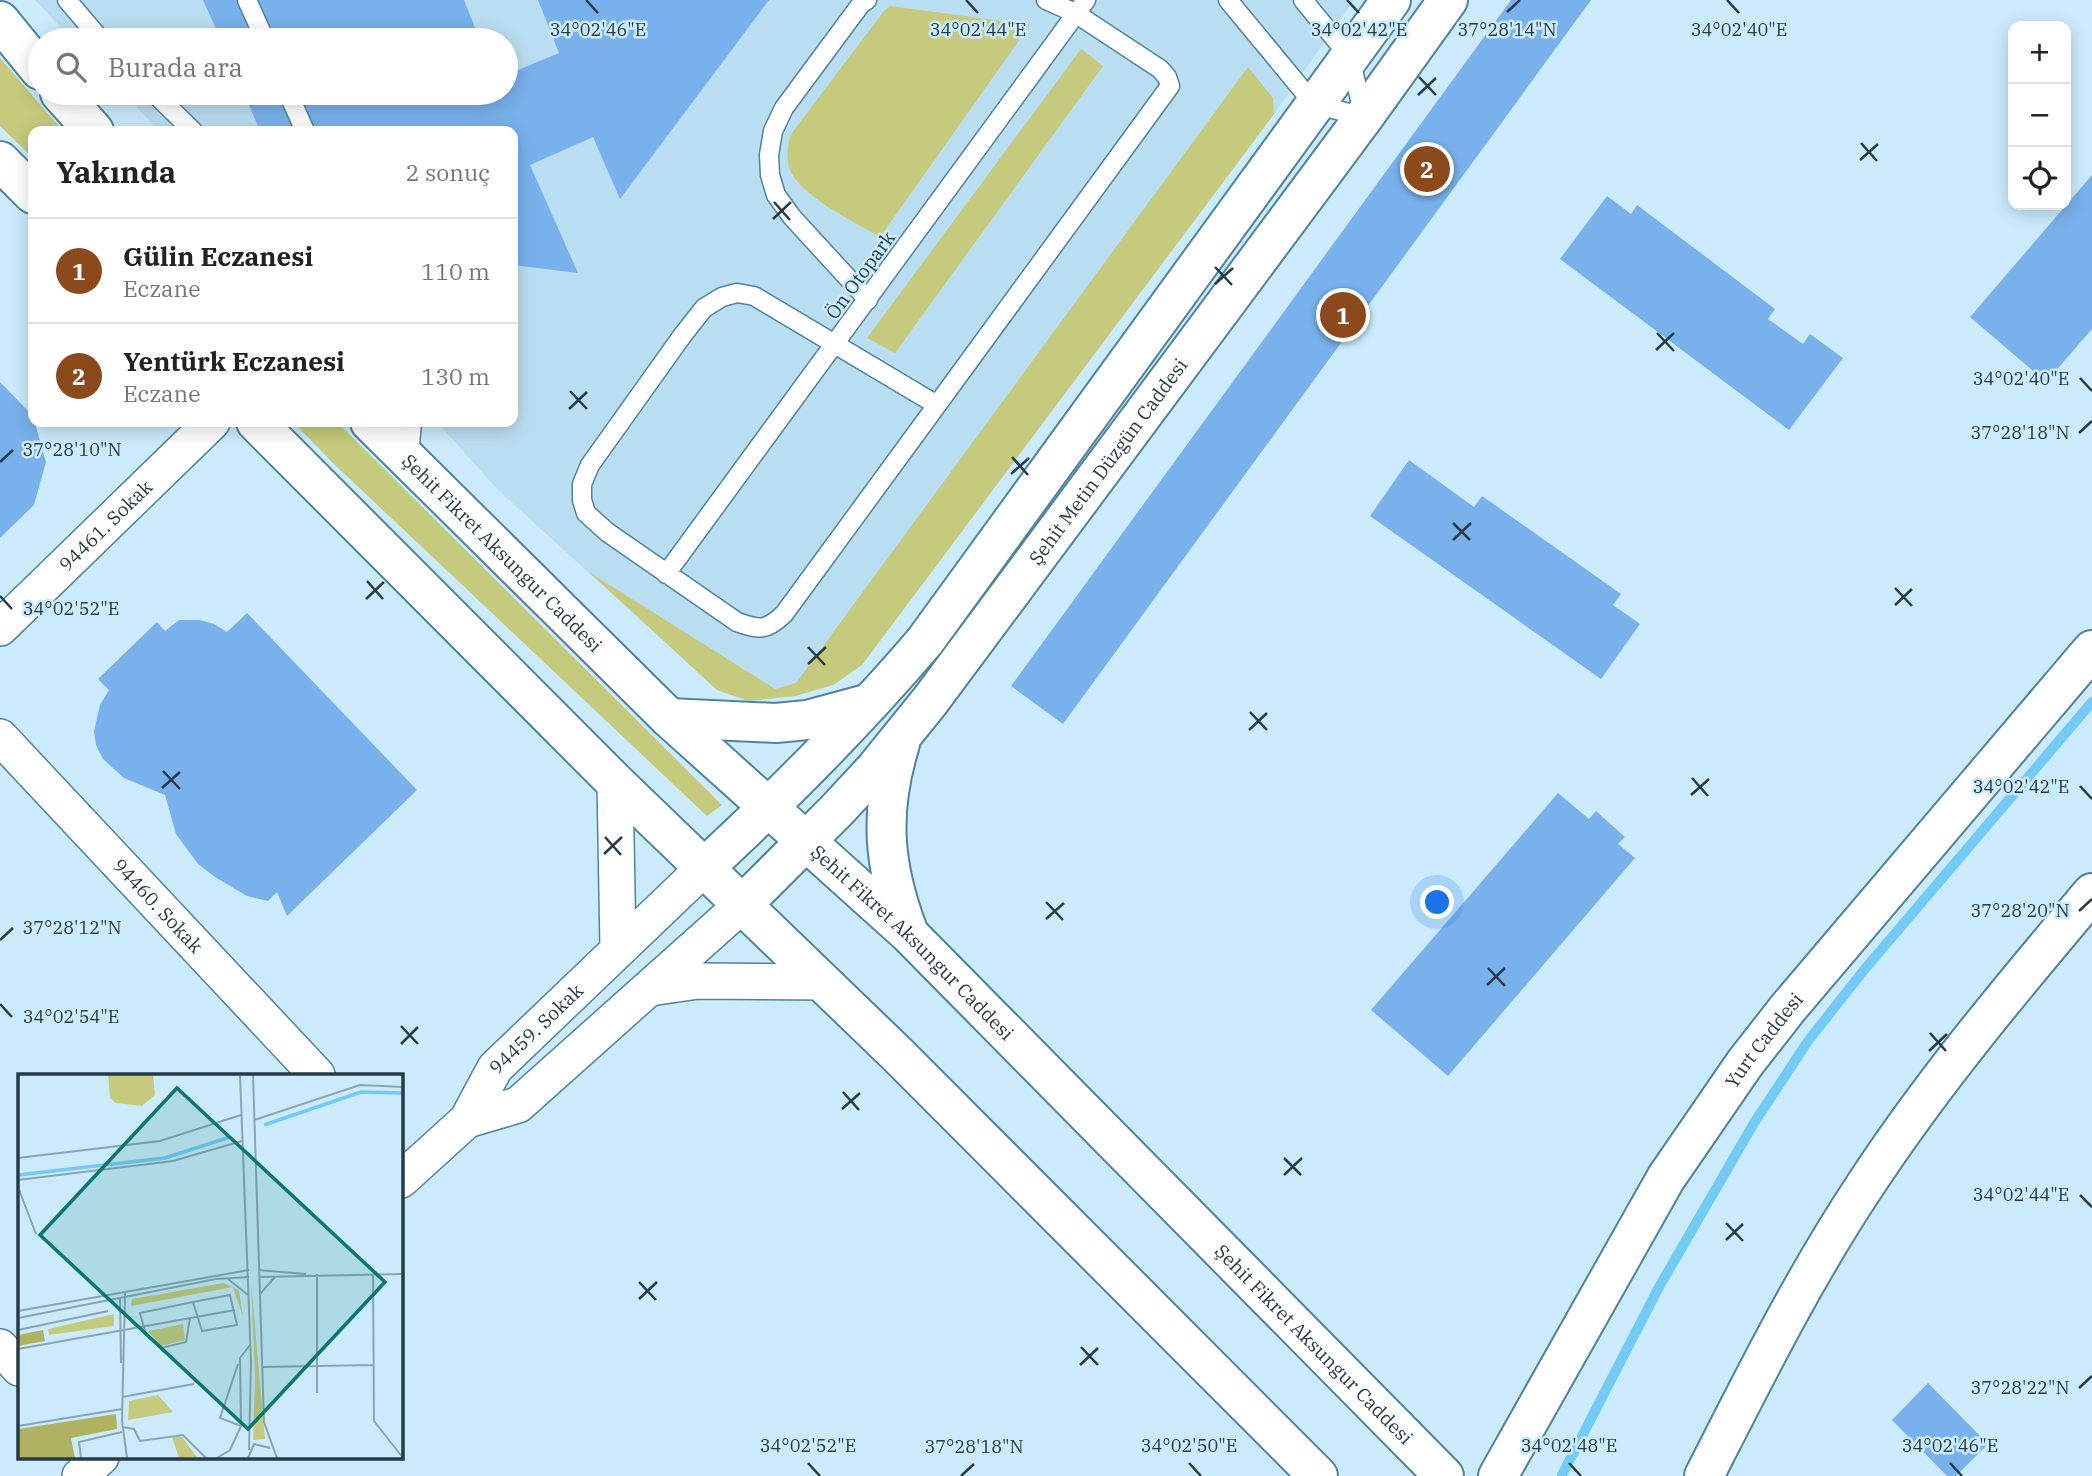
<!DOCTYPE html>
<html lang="tr">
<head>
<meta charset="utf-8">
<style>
  body { margin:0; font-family:"IBM Plex Serif",serif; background:#f2f2f2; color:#222 }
  .controls { position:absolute; right:21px; top:21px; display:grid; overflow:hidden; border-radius:14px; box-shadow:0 4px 18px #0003 }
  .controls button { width:63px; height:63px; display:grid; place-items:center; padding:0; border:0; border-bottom:2px solid #e0e0e0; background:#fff; color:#222; font:35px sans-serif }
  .you { position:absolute; left:1438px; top:903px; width:24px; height:24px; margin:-18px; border:5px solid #fff; border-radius:50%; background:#1a73e8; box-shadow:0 0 0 10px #1a73e833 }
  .badge { display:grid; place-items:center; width:46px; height:46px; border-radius:50%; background:#8c491b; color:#fff; font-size:23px; font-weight:700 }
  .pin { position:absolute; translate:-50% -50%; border:4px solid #fff; box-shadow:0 2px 7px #0006 }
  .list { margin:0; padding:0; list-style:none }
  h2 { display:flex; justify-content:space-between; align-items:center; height:91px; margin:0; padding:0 28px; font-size:30px }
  h2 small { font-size:23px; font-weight:400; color:#767676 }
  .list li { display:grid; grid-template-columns:46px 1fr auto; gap:21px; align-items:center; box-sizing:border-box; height:105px; padding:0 28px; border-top:2px solid #e0e0e0 }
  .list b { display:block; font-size:26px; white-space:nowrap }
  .list p { margin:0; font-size:23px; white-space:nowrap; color:#767676 }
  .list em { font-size:23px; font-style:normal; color:#767676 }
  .icon { flex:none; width:38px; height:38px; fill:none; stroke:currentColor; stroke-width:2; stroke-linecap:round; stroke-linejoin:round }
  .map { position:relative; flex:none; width:2092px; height:1476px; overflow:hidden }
  .search { position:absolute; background:#fff; box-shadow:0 4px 18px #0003; left:28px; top:28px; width:490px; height:77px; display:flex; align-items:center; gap:18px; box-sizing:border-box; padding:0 24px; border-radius:38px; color:#767676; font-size:26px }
  .panel { position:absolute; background:#fff; box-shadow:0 4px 18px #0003; left:28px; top:126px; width:490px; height:301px; border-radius:14px }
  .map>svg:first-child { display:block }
  .built { fill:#badef1 }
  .green { fill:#c6ca7c }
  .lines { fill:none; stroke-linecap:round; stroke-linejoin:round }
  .stream { stroke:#72caf5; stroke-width:10 }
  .building { fill:#79b1ec }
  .lane-casing { stroke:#50839c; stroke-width:21 }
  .street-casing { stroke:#50839c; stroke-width:38 }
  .secondary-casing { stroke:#50839c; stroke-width:42 }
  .lane { stroke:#fff; stroke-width:18 }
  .street { stroke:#fff; stroke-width:35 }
  .secondary { stroke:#fff; stroke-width:38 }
  .ticks { fill:none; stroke:#263b46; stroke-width:2.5 }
  .labels { text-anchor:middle; stroke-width:5; stroke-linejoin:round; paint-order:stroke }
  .street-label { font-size:19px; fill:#263b46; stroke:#cbebfc }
  .inset-river { fill:none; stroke:#72caf5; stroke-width:3.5 }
  .inset-road { fill:none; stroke:#89a5b3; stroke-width:2 }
  .view { fill:#0f766e; fill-opacity:0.15; stroke:#0f766e; stroke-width:3.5 }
  .inset-edge { fill:none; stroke:#263b46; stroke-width:3.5 }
  .ticks-label { font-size:18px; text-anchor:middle; fill:#263b46; stroke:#cbebfc; stroke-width:5; stroke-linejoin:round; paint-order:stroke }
</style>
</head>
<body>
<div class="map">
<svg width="2092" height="1476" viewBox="0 0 2092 1476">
  <rect width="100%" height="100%" fill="#cbebfc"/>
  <path class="built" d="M35 0H1354L1274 114 862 665 833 685 795 696 749 701 717 690 497 489 437 422H513V131H159L123 93H506V40H73Z"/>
  <path class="green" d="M890 6 1030 25 880 237C855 222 797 195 789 167 786 156 788 144 791 134L884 11Z
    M1081 49 1103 66 895 353 867 338Z
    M0 58 63 131H33V158L0 126Z
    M1248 67 1273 98 1274 114 862 665 833 685 795 696 749 701 717 690 589 572 775 689 796 683Z
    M293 422H337L722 805 707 816 335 465Z"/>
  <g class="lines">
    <path class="stream" d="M1562 1475 1659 1287 1754 1123 1808 1041 1864 970 2092 702"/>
  </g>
  <path class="building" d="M203 0H464L480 40H221Z
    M538 0H769L620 199 593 137 530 165 578 273 513 265V131H260L244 93H506V75L559 53Z
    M1511 0H1591L1063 724 1011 686Z
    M2092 175V329L2046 382 1970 317Z
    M1607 196 1631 214 1637 205 1775 309 1768 319 1803 344 1810 334 1843 358 1789 430 1560 259Z
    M0 382 33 416 46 462 34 505 0 538Z
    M1409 460 1474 507 1482 496 1621 594 1613 605 1640 624 1601 679 1370 516Z
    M247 613 417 790 287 916 277 892 268 901 247 896 215 877 198 864 176 834 165 795 124 778 103 759 96 745 94 731 100 705 109 690 98 679 157 622 165 631 179 620H200L214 624 227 632Z
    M1558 793 1589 819 1596 811 1625 837 1618 844 1635 858 1448 1076 1371 1010Z
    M1928 1383 1988 1444 1956 1476H1947L1892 1420Z"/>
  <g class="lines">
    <g class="lane-casing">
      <path id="lane" d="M67 0 101 40
        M247 0 265 40
        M867 0 861 4 784 108 773 131 769 155 770 175 776 195 792 217 868 300
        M1228 0 1314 104 1364 117 1350 57 1303 0
        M154 93 193 131
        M288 93 305 131
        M737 293 754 296 937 405 784 614C766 631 760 630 737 622L607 532 586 513 582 500V484L590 465 682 336 704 308 722 297Z
        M937 405 1170 86 1167 77 1160 69 1075 13 1046 0
        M409 457 412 422
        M666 574 1086 0"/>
    </g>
    <g class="street-casing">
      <g id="street">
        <path id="s1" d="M0 628 212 422"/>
        <path id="s2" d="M0 737 317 1075"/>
        <path d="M615 782 618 948"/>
        <path d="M650 988 698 981 822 982"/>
        <path d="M467 1120 518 1105 742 905"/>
        <path id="s3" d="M401 1180 467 1120 495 1068 704 868"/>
        <path d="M0 1347 19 1368"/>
        <path d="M80 1476 101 1457"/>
      </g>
    </g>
    <g class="secondary-casing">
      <g id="secondary">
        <path d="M0 21 40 70"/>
        <path d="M60 93 94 131"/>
        <path d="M0 161 33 194"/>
        <path d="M256 422 615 782 898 1055 1318 1476"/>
        <path id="s4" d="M370 422 669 718 908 933 1444 1476"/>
        <path d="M669 718 776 723 807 720 870 703"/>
        <path d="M900 744C879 812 883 865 908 931"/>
        <path d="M704 868C782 796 856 722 925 641L1391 0"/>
        <path id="s5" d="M742 905 837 810 875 769 930 701 1364 117 1448 0"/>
        <path id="s6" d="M1498 1476 1666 1178 1745 1063 1788 1008 2092 650"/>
        <path d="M1704 1476C1754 1378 1803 1279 1864 1187 1932 1083 2012 988 2092 893"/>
      </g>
    </g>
    <use href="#lane" class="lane"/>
    <use href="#street" class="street"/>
    <use href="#secondary" class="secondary"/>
  </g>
  <path class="ticks" d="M586 0 598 13M966 0 978 13M1347 0 1359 13M1727 0 1739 13M1507 12 1520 0M1419 77 1436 95M1418 95 1436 78M1861 143 1877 161M1860 160 1878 144M774 202 790 220M773 219 791 202M1215 267 1232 285M1215 284 1233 268M1657 333 1674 351M1656 350 1674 333M2080 378 2092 391M570 391 587 409M569 409 587 392M2079 433 2092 421M1012 457 1028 475M0 462 13 450M1011 474 1029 458M1453 523 1470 540M1453 540 1471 523M367 581 383 599M1895 588 1912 606M0 596 12 609M366 599 384 582M1895 605 1912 589M808 647 825 665M808 664 826 647M1250 712 1267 730M1249 730 1267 713M163 771 180 789M1692 778 1708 796M2080 786 2092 799M162 788 180 772M1691 795 1709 779M605 837 621 855M604 854 622 837M1046 902 1063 920M2079 911 2092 899M1046 919 1064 903M0 940 13 928M1488 968 1505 986M1487 985 1505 968M0 1004 12 1017M401 1026 418 1044M1930 1033 1946 1051M401 1044 418 1027M1929 1051 1947 1034M843 1092 859 1110M842 1109 860 1093M1284 1158 1301 1175M1284 1175 1302 1158M2080 1195 2092 1207M1726 1223 1743 1241M1726 1240 1743 1224M639 1282 656 1300M639 1299 657 1282M1081 1347 1098 1365M1080 1365 1098 1348M2079 1388 2092 1376M808 1463 820 1476M1189 1463 1201 1476M1569 1463 1581 1476M1950 1463 1962 1476M961 1476 974 1464"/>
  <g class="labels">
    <g class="street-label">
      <text transform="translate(860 275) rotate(-54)" y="7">Ön Otopark</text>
      <text dy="7" stroke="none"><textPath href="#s5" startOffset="576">Şehit Metin Düzgün Caddesi</textPath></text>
      <text dy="7" stroke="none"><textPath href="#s1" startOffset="147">94461. Sokak</textPath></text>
      <text dy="7" stroke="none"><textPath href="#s4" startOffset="186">Şehit Fikret Aksungur Caddesi</textPath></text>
      <text dy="7" stroke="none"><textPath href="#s2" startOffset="231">94460. Sokak</textPath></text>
      <text dy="7" stroke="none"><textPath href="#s4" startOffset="752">Şehit Fikret Aksungur Caddesi</textPath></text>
      <text dy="7" stroke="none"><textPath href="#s3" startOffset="205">94459. Sokak</textPath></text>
      <text dy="7" stroke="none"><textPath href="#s6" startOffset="511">Yurt Caddesi</textPath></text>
      <text dy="7" stroke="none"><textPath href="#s4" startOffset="1320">Şehit Fikret Aksungur Caddesi</textPath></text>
    </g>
  </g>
  <g transform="translate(18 1074)">
    <rect width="385" height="385" fill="#cbebfc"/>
    <path d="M90 1H135L137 21 124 32 98 29 92 24ZM233 208 247 365 235 366 237 304ZM206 209 221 216 225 243 215 213 113 232 114 225ZM96 240V252L31 261 30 255ZM165 250 167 266 143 272 130 257ZM140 321 155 338 110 346 111 327ZM154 363H164L179 383 161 384Z" fill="#c6ca7c"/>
    <path d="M25 256 27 267 0 272V261ZM98 340 99 355 53 364 57 384H0V355Z" fill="#aeb261"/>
    <path class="inset-river" d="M246 51 343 18 385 19M0 101 147 84 212 63"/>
    <path class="inset-road" d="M222 1 233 288 231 376M235 1 246 348 259 384M236 46 342 11 385 13M0 84 142 67 223 41M0 106 155 87 224 67M0 113 18 160M240 196 288 200M299 200V319M355 201 356 347 385 384M241 203 385 200M209 204 230 221M107 219 104 347 109 384M242 220 257 203M212 221 219 251 184 257 175 228ZM102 223 103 289M0 237 231 196M0 244 198 205 231 203M172 244 168 268 143 274 128 261 122 239 175 228M0 256 90 237M0 275 217 236M220 290 202 344 223 352M244 293 355 291M104 323 176 310M0 352 104 335M104 353 116 355 122 367 165 361 188 384M63 384 61 368 104 358M199 384 212 376 223 352 222 284 232 271M230 384 236 370 252 374"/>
    <path class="view" d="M159 14 367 208 230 355 22 161Z"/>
    <rect width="385" height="385" class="inset-edge"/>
  </g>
  <g class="ticks-label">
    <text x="1507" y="36">37°28'14"N</text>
    <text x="598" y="36">34°02'46"E</text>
    <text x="978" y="36">34°02'44"E</text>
    <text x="1359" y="36">34°02'42"E</text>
    <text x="1739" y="36">34°02'40"E</text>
    <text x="2021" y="385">34°02'40"E</text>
    <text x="2020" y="439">37°28'18"N</text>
    <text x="72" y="456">37°28'10"N</text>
    <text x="71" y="615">34°02'52"E</text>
    <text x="2021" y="793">34°02'42"E</text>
    <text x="2020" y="917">37°28'20"N</text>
    <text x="72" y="934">37°28'12"N</text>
    <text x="71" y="1023">34°02'54"E</text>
    <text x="2021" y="1201">34°02'44"E</text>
    <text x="2020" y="1394">37°28'22"N</text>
    <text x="808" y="1452">34°02'52"E</text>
    <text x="1189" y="1452">34°02'50"E</text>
    <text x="1569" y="1452">34°02'48"E</text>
    <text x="1950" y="1452">34°02'46"E</text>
    <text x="974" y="1453">37°28'18"N</text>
  </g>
</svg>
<div class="controls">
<button>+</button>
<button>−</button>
<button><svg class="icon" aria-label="locate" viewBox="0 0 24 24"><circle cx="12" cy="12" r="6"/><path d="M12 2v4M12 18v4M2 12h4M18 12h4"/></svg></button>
</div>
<div class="you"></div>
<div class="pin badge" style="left:1343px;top:315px">1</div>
<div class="pin badge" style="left:1427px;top:169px">2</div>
<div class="search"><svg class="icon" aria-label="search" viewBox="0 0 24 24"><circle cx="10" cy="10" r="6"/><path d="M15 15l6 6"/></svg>Burada ara</div>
<section class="panel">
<h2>Yakında<small>2 sonuç</small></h2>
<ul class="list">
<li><span class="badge">1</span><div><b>Gülin Eczanesi</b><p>Eczane</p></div><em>110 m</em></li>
<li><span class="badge">2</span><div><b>Yentürk Eczanesi</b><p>Eczane</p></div><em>130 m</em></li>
</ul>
</section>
</div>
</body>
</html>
